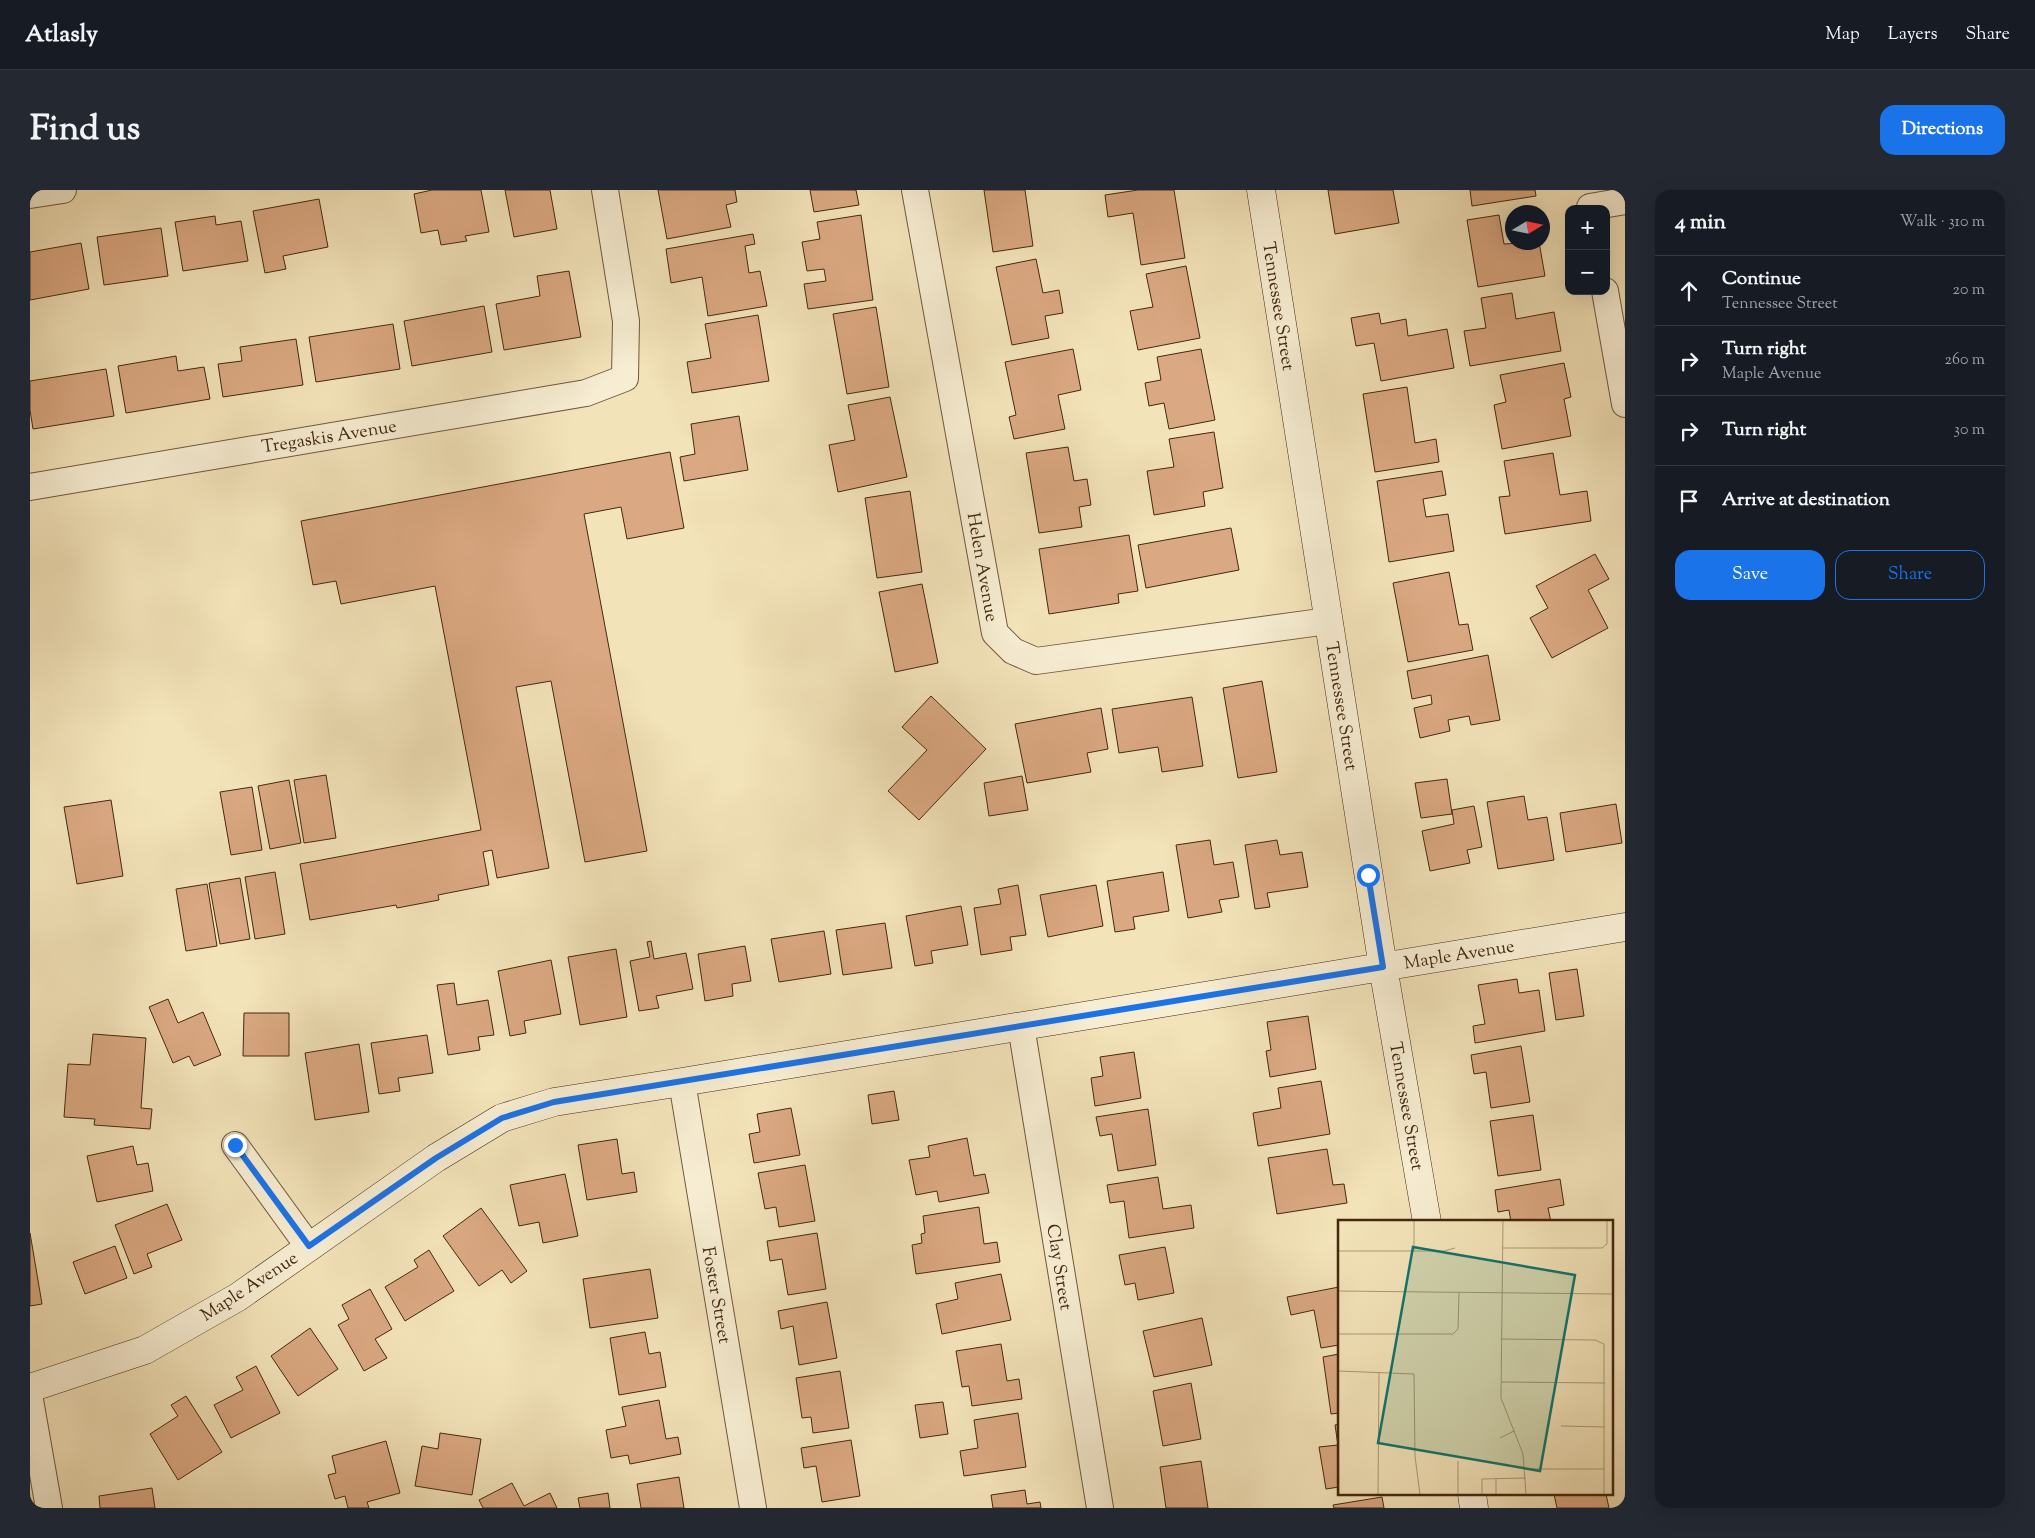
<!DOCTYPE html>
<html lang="en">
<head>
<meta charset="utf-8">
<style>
  body { margin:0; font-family:"Sorts Mill Goudy",serif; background:#242831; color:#f1f3f6 }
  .controls { position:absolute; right:15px; top:15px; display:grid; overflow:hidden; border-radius:10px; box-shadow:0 5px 20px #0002 }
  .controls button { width:45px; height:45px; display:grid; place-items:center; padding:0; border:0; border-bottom:1px solid #363941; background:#171b24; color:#f1f3f6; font:25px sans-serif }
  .compass { position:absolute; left:1475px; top:15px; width:45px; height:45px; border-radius:50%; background:#171b24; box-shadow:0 5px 20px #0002; rotate:80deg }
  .stop { position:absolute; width:15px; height:15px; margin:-11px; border:4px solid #1a73e8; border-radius:50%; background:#fff }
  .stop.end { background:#1a73e8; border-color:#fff; box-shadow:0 1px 5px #0008 }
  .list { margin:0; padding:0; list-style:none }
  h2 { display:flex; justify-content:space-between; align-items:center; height:65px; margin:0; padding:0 20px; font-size:21px }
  h2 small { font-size:16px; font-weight:400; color:#9ea1a6 }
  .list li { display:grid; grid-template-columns:32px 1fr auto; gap:15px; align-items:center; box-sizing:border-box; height:70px; padding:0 20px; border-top:1px solid #363941 }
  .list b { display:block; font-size:19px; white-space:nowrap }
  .list p { margin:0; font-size:16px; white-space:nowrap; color:#9ea1a6 }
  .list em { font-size:16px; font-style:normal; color:#9ea1a6 }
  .actions { display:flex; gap:10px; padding:15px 20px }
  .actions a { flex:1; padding:11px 0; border:1px solid #1a73e8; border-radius:15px; text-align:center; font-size:18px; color:#1a73e8 }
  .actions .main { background:#1a73e8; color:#fff }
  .icon { flex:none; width:28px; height:28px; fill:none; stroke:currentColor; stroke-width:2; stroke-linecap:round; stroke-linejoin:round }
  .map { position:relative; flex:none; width:1595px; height:1318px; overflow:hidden; border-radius:15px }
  header { display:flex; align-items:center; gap:30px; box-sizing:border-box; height:70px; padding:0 25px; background:#171b24; border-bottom:1px solid #363941 }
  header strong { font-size:24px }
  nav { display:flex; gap:28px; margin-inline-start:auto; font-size:18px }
  .intro { display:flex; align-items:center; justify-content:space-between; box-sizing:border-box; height:120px; padding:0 30px }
  h1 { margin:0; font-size:35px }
  .button { padding:12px 22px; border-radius:15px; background:#1a73e8; color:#fff; font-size:18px; font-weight:700 }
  main { display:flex; gap:30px; padding:0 30px }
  aside { flex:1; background:#171b24; border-radius:15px; box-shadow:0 5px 20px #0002 }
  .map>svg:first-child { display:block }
  .building { fill:#daa882; stroke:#44290f }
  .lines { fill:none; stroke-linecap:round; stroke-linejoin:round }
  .street-casing { stroke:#70583a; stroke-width:28 }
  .secondary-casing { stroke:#44290f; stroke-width:29 }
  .street { stroke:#f7edd2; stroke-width:26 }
  .secondary { stroke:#f7edd2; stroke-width:28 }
  .route { stroke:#1a73e8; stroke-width:6 }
  .labels { text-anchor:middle; stroke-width:4; stroke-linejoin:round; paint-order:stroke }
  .street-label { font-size:18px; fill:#44290f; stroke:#f7edd2 }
  .inset-road { fill:none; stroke:#ad9975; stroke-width:1 }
  .view { fill:#0f766e; fill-opacity:0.15; stroke:#0f766e; stroke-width:2.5 }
  .inset-edge { fill:none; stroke:#44290f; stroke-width:2.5 }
</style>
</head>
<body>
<header>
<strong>Atlasly</strong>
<nav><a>Map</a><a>Layers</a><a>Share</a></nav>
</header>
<div class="intro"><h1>Find us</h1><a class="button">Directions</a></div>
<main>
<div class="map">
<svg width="1595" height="1318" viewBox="0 0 1595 1318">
  <rect width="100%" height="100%" fill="#f3e3b9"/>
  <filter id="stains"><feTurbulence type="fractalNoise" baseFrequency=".004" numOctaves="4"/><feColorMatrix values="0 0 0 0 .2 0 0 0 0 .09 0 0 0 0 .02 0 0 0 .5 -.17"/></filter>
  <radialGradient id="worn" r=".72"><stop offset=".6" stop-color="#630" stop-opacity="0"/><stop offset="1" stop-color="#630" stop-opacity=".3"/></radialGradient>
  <path class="building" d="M402 0H451L459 42 435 46 437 51 411 55 408 40 391 43 384 4Z
    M475 0H520L527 39 484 47Z
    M628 0H705L707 12 696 15 701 37 637 49Z
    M780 0H826L829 15 784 22Z
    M954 0H995L1003 56 963 62Z
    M1108 0H1144L1155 68 1111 75 1103 23 1078 27 1075 5Z
    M1298 0H1363L1369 33 1305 44Z
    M1440 0H1505L1506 6 1442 16Z
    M289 9 298 57 253 66 256 79 235 83 223 21Z
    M831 25 843 110 778 119 774 94 796 91 794 79 777 81 772 52 790 49 787 32Z
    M1469 25 1474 54 1509 52 1515 86 1448 97 1437 30Z
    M185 26 186 35 211 31 218 71 153 81 145 32Z
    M131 38 138 86 74 95 67 47Z
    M723 44 725 54 715 56 719 83 730 81 737 116 678 126 672 87 641 93 636 59Z
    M51 53 59 99 0 110V62Z
    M1006 69 1013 103 1029 100 1033 123 1015 126 1019 148 982 155 966 77Z
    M1156 76 1170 148 1108 160 1100 121 1123 117 1116 84Z
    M539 81 551 147 474 160 466 114 510 106 507 86Z
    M1482 103 1486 129 1524 122 1531 161 1440 176 1434 141 1456 138 1451 108Z
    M454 116 462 162 382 176 374 131Z
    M846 117 859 197 817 204 803 124Z
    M1349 123 1351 134 1376 129 1378 146 1417 139 1424 178 1351 191 1344 153 1326 156 1321 128Z
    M728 125 739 191 662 203 657 172 681 168 675 134Z
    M363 134 370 179 286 192 279 147Z
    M266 149 273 195 193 207 188 174 212 171 210 157Z
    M1043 159 1051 200 1028 205 1035 239 984 249 979 227 986 225 975 172Z
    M1171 159 1185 230 1139 239 1134 213 1119 216 1115 193 1131 190 1127 167Z
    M146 166 148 181 174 177 180 209 96 223 88 176Z
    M1534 173 1541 207 1534 209 1541 246 1472 259 1464 215 1476 212 1470 185Z
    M76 179 84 226 3 239 0 220V191Z
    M1377 197 1385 253 1406 249 1409 272 1345 282 1333 204Z
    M860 207 877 287 808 302 799 255 825 250 818 215Z
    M709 226 718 280 654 291 650 267 665 264 661 234Z
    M1184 242 1193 298 1173 302 1175 316 1124 325 1117 281 1144 277 1139 249Z
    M1038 257 1044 291 1057 289 1061 315 1049 317 1052 337 1009 343 996 263Z
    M640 262 654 338 597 349 591 317 554 324 617 661 555 672 521 491 486 497 519 678 467 688 462 660 453 662 459 695 408 705 409 710 367 718 366 715 280 730 270 674 451 640 405 396 311 414 306 391 283 395 271 331Z
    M1523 263 1530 305 1557 301 1561 331 1475 344 1469 307 1480 306 1474 271Z
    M1412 281 1416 305 1393 309 1396 327 1418 324 1424 361 1359 372 1347 291Z
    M880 301 892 382 847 388 835 308Z
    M1201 338 1209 380 1116 398 1108 355Z
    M1099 345 1108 401 1088 404 1089 413 1019 424 1009 359Z
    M1565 364 1579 389 1558 400 1578 438 1522 468 1500 428 1518 418 1506 396Z
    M1419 382 1429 435 1438 434 1443 460 1378 472 1363 393Z
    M892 394 908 473 865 482 849 402Z
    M1458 465 1470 530 1441 535 1439 526 1418 530 1420 541 1390 548 1384 518 1402 514 1401 505 1382 509 1377 481Z
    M1232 491 1247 582 1208 588 1193 498Z
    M901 506 956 559 889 630 858 601 897 560 872 537Z
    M1162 507 1173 576 1132 582 1128 557 1089 563 1082 519Z
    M1071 518 1078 559 1057 563 1061 582 997 593 985 534Z
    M296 585 306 648 274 653 264 590Z
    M992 586 998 620 959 626 954 593Z
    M1417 589 1422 624 1391 628 1385 593Z
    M259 590 271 653 240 659 228 596Z
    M222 597 232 660 201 665 190 602Z
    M1494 606 1498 630 1517 627 1524 670 1468 679 1457 612Z
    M81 610 93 686 47 694 34 617Z
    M1586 614 1592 653 1536 662 1530 623Z
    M1444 616 1452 657 1437 660 1440 673 1400 681 1392 641 1424 634 1422 620Z
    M1180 650 1184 675 1203 672 1209 707 1189 710 1192 722 1158 728 1146 655Z
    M1247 650 1250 665 1272 662 1278 697 1237 703 1240 717 1225 719 1215 655Z
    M245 682 255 744 225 749 215 687Z
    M1133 682 1139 721 1103 727 1105 739 1085 742 1077 691Z
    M210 688 220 749 190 754 179 693Z
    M177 694 187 756 156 761 146 699Z
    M988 695 996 745 980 747 982 760 951 765 944 718 971 714 968 699Z
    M1066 695 1073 736 1018 747 1010 705Z
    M931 716 938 755 901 761 903 773 885 776 876 726Z
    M855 733 862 778 813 785 806 740Z
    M794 741 801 784 749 792 741 749Z
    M621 751 624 769 656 763 663 799 626 806 629 818 609 821 600 771 620 767 617 752Z
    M715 756 721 791 702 794 703 806 675 811 668 764Z
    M586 759 597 827 550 835 538 767Z
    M521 770 531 824 494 831 496 843 480 846 468 781Z
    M1547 779 1554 826 1526 830 1519 783Z
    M1487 789 1489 803 1509 800 1515 841 1445 853 1443 836 1455 834 1448 795Z
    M424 793 427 815 458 810 464 845 448 847 450 860 418 865 407 795Z
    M138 809 148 833 173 822 191 865 164 876 159 866 143 873 119 817Z
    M214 823H259V866H213Z
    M1278 826 1286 879 1240 887 1236 861 1241 860 1237 832Z
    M63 844 116 848 111 918 122 919 120 939 64 935 65 929 34 927 38 874 60 875Z
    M397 845 403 883 368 888 370 901 349 904 341 853Z
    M329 854 339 922 285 930 275 863Z
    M1491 856 1500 912 1461 918 1456 882 1444 884 1441 865Z
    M1104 862 1111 908 1065 916 1061 888 1073 886 1070 867Z
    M1291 891 1300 944 1228 956 1223 923 1251 918 1248 898Z
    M864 901 869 930 842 934 838 905Z
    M761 918 770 965 724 973 719 944 730 942 727 924Z
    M1118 919 1126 975 1088 981 1082 944 1070 946 1066 927Z
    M1503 925 1511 980 1468 986 1460 931Z
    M937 948 944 986 955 984 959 1003 909 1012 907 1001 886 1005 879 970 900 967 898 956Z
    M587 949 592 984 604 982 607 1002 557 1010 548 955Z
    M103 956 107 975 118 973 123 1001 67 1012 57 966Z
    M1297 959 1303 995 1314 994 1317 1013 1247 1024 1238 968Z
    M775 975 785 1031 749 1037 746 1017 735 1019 728 983Z
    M535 984 548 1046 513 1053 509 1032 489 1036 480 995Z
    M1128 987 1133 1019 1161 1015 1164 1038 1099 1048 1094 1011 1080 1013 1077 995Z
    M1530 989 1534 1015 1518 1018 1521 1032H1481L1479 1020 1468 1022 1465 1000Z
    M137 1014 152 1050 117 1064 122 1077 104 1084 85 1035Z
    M949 1017 954 1054 967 1052 970 1072 886 1084 882 1055 892 1053 891 1044 895 1043 893 1026Z
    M451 1018 497 1081 481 1093 472 1080 449 1096 413 1046Z
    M0 1043 12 1114 0 1116Z
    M787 1043 796 1099 758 1105 752 1069 740 1071 737 1051Z
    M85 1056 97 1088 55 1104 43 1072Z
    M1135 1057 1144 1103 1108 1110 1105 1093 1095 1095 1089 1065Z
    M399 1060 424 1101 375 1131 355 1097 388 1077 384 1070Z
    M620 1079 628 1128 560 1138 553 1089Z
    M971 1084 981 1130 912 1144 906 1114 928 1109 925 1093Z
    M1309 1097V1155L1291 1158 1284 1120 1261 1125 1257 1107Z
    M340 1099 362 1139 345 1149 357 1168 334 1181 308 1135 319 1129 312 1115Z
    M797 1112 807 1168 769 1175 763 1136 751 1139 748 1121Z
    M1172 1128 1182 1175 1124 1187 1113 1141Z
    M280 1138 308 1179 268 1206 241 1166Z
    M615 1142 619 1164 630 1162 636 1197 589 1205 580 1148Z
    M971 1154 977 1191 989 1189 992 1209 942 1216 939 1196 932 1197 926 1161Z
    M1309 1164V1223L1301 1224 1293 1167Z
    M226 1176 250 1223 201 1248 184 1215 213 1200 206 1187Z
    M810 1181 819 1238 783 1243 781 1227 772 1228 766 1188Z
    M1161 1193 1171 1249 1133 1256 1123 1201Z
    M156 1206 192 1262 148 1290 120 1244 148 1226 141 1215Z
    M629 1210 636 1249 648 1247 651 1264 600 1274 598 1265 581 1268 576 1240 596 1236 592 1217Z
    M913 1212 918 1244 890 1248 885 1215Z
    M988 1223 996 1277 934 1286 930 1261 948 1258 944 1230Z
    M1309 1234V1297L1296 1299 1289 1257 1308 1255 1305 1235Z
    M410 1243 451 1249 442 1305 385 1296 392 1256 408 1259Z
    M821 1250 830 1306 792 1312 786 1276 774 1278 771 1258Z
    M356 1251 370 1303 337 1312 339 1318H318L315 1306 305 1309 298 1285 306 1283 302 1266Z
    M1171 1271 1178 1318H1136L1130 1277Z
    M649 1287 654 1318H611L607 1294Z
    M482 1293 494 1316 520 1303 527 1318H453L449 1310Z
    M122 1298 125 1318H70L69 1306Z
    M995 1300 997 1314 1010 1312 1011 1318H963L961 1305Z
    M578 1303 580 1318H550L548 1308Z
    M1524 1304H1576L1579 1318H1527Z
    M1352 1307 1354 1318H1304L1303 1315Z"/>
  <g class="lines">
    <g class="street-casing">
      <path id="street" d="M885 0 965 443 983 461 1006 471 1298 431
        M0 5 33 0
        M1560 17 1595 11
        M1575 101 1595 214
        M0 297 556 203 595 188 596 131 575 0
        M991 836 1070 1318
        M652 892 723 1318
        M205 955 279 1057
        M0 1210 19 1318"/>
    </g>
    <g class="secondary-casing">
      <path id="secondary" d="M1231 0 1353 777 1397 1032
        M0 1198 115 1160 208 1107 406 968 472 928 524 912 652 892 1595 737
        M1442 1304 1444 1318"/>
    </g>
    <use href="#street" class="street"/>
    <use href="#secondary" class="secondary"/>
  </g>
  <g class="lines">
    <path class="route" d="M205 955 279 1056 406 968 472 928 524 912 1353 777 1338 685"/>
  </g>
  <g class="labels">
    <g class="street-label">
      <text transform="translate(1249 116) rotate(81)" y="6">Tennessee Street</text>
      <text transform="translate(299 246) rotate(-9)" y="6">Tregaskis Avenue</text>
      <text transform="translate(953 377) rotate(80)" y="6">Helen Avenue</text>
      <text transform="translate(1312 516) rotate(81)" y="6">Tennessee Street</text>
      <text transform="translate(1429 764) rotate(-9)" y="6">Maple Avenue</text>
      <text transform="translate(1377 916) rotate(80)" y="6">Tennessee Street</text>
      <text transform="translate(1030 1077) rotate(81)" y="6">Clay Street</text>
      <text transform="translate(219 1096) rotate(-33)" y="6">Maple Avenue</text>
      <text transform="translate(687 1105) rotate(80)" y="6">Foster Street</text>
    </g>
  </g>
  <g transform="translate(1308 1030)">
    <rect width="275" height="275" fill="#f3e3b9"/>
    <path class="inset-road" d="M165 0 163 178 185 234 188 275M165 28H264L269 24V0M0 31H106L117 28M76 31V0M0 71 275 74M0 114H115L120 109 121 73M164 119 257 120 266 124V275M0 140 1 275M0 151 76 154 77 236 82 275M164 162 267 163M223 206 267 207M162 218 176 211M120 241V275M187 249H266M158 259V275M40 275 41 152M144 275V259L188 258"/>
    <path class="view" d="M75 27 237 55 202 251 40 223Z"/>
    <rect width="275" height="275" class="inset-edge"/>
  </g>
  <rect width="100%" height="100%" filter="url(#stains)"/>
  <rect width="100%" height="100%" fill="url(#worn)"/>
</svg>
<div class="controls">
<button>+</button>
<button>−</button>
</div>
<svg class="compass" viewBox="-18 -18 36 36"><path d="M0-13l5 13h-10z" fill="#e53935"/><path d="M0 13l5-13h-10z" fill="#9ea1a6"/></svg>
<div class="stop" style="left:1338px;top:685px"></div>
<div class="stop end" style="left:205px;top:955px"></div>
</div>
<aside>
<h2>4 min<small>Walk · 310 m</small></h2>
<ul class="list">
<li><svg class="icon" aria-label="ahead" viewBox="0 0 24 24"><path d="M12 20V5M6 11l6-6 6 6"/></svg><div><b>Continue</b><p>Tennessee Street</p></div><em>20 m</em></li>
<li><svg class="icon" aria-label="right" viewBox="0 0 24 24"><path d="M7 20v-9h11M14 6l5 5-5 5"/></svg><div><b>Turn right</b><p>Maple Avenue</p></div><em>260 m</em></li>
<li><svg class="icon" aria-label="right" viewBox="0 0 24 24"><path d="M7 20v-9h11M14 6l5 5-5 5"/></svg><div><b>Turn right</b></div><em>30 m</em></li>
<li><svg class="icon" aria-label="arrive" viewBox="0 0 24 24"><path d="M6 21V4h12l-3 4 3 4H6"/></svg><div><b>Arrive at destination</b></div></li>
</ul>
<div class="actions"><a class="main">Save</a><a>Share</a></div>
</aside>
</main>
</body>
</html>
